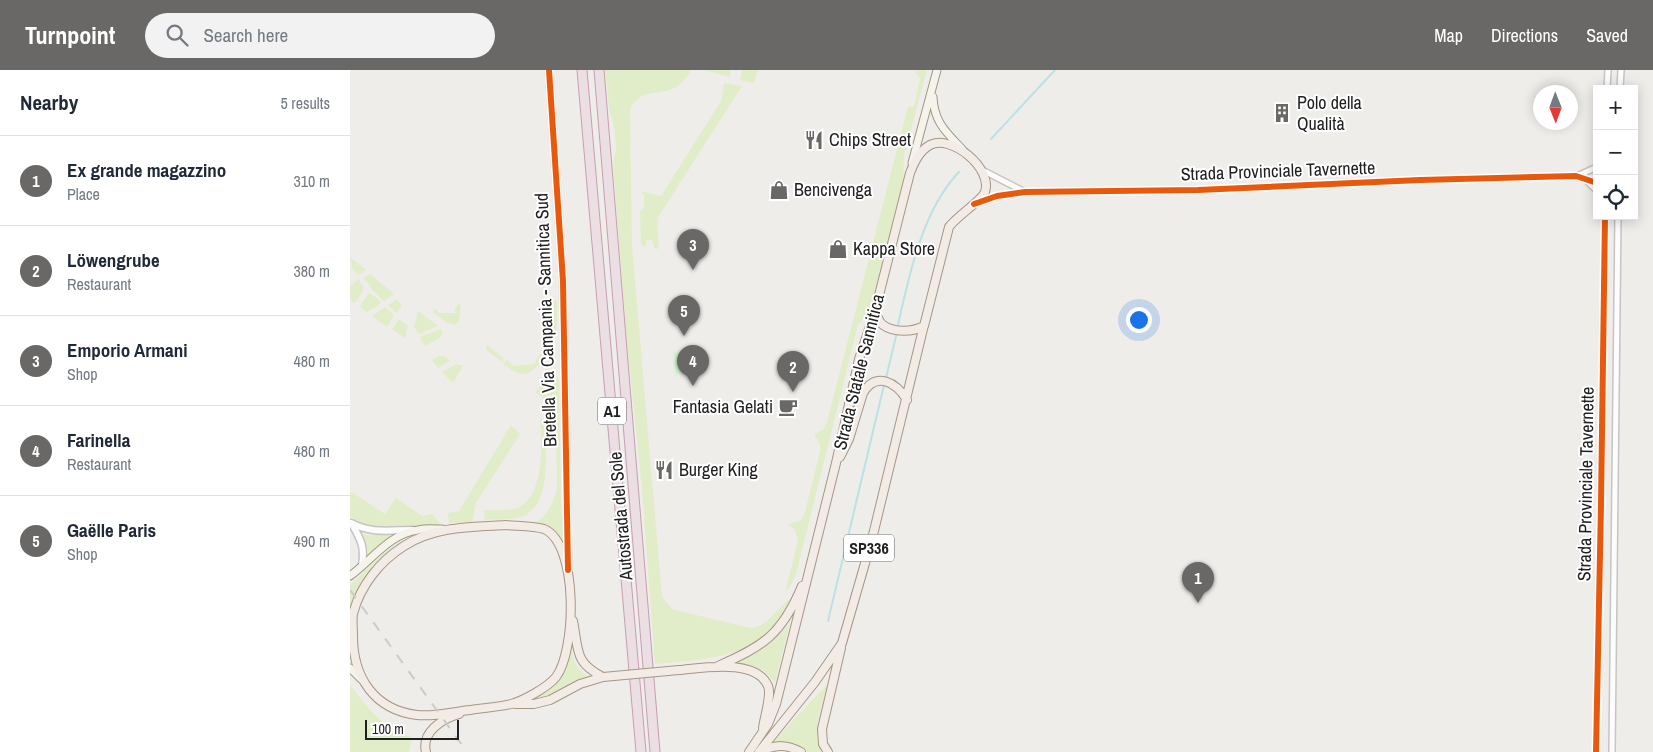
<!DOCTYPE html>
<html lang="en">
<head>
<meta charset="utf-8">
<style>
  body { margin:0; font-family:"Archivo Narrow",sans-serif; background:#f2f2f3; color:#1f2937 }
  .controls { position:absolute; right:15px; top:15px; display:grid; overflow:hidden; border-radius:0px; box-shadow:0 2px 12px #0003 }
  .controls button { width:45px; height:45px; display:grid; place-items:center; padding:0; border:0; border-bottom:1px solid #e0e1e3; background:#fff; color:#1f2937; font:25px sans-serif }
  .compass { position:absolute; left:1183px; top:15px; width:45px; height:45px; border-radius:50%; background:#fff; box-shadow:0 2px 12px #0003; rotate:179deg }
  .scale { position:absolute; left:15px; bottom:12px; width:94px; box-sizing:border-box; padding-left:5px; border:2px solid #212121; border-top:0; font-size:14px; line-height:18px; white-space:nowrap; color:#212121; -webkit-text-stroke:4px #fff; paint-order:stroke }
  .you { position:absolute; left:788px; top:249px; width:18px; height:18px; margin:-12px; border:4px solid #fff; border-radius:50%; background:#1a73e8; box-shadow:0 0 0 8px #1a73e833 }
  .badge { display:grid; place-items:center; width:32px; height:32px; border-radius:50%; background:#696867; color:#fff; font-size:16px; font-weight:700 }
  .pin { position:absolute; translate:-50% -41px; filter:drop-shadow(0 1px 2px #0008) }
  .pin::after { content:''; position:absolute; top:26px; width:18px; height:15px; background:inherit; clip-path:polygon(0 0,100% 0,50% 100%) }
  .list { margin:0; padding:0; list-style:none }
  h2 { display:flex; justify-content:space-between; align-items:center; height:65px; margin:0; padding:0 20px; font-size:21px }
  h2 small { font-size:16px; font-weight:400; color:#747a83 }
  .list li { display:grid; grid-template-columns:32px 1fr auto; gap:15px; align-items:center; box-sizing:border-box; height:90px; padding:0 20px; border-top:1px solid #e0e1e3 }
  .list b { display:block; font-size:19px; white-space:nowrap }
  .list p { margin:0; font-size:16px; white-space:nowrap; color:#747a83 }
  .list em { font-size:16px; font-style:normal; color:#747a83 }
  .icon { flex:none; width:28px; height:28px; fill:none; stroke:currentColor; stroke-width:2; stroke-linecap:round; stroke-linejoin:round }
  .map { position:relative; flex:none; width:1303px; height:682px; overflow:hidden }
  header { display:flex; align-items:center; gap:30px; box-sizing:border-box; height:70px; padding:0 25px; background:#696867; color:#fff }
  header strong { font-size:24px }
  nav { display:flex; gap:28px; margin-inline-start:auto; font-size:18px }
  .search { width:350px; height:45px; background:#f2f2f3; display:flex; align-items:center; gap:12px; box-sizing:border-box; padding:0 18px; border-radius:28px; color:#747a83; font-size:19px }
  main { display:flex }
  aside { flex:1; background:#fff }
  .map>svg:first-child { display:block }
  .grass { fill:#e1edc8 }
  .park { fill:#daf5d5 }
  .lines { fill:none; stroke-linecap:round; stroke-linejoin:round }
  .stream { stroke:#bce1e4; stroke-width:2 }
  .minor-casing { stroke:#c6c5c4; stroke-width:8 }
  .tertiary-casing { stroke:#c6c5c4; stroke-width:9 }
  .secondary-casing { stroke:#9b9980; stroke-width:9 }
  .primary-casing { stroke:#a69785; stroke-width:10 }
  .motorway-casing { stroke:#c69fb0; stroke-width:11 }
  .minor { stroke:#fdfcfc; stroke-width:5 }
  .tertiary { stroke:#fdfcfc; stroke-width:6 }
  .secondary { stroke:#f5f3ec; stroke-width:7 }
  .primary { stroke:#f2ebe6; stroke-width:8 }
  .motorway { stroke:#ecdfe3; stroke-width:9 }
  .rail { stroke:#cbcbcb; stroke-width:2; stroke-dasharray:10 10; stroke-linecap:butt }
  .primary-bridge-casing { stroke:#a69785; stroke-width:10; stroke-linecap:butt }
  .primary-bridge { stroke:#f2ebe6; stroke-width:8 }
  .cycleway-casing { stroke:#fff; stroke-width:9 }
  .cycleway { stroke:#e8590c; stroke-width:6 }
  .labels { text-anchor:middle; stroke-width:4; stroke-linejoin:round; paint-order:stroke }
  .shield { fill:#fff; stroke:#646464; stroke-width:1 }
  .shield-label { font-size:16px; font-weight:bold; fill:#212121 }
  .poi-label { font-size:18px; fill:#212121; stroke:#fff; text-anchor:start }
  .street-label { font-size:18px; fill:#212121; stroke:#fff }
</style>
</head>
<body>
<header>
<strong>Turnpoint</strong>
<div class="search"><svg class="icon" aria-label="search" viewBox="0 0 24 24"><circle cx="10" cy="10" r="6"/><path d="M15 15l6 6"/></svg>Search here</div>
<nav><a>Map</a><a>Directions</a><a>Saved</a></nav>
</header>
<main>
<aside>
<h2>Nearby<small>5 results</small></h2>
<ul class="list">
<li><span class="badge">1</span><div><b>Ex grande magazzino</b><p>Place</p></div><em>310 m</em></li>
<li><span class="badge">2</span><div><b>Löwengrube</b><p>Restaurant</p></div><em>380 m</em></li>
<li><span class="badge">3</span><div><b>Emporio Armani</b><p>Shop</p></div><em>480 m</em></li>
<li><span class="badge">4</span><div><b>Farinella</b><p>Restaurant</p></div><em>480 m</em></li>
<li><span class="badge">5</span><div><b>Gaëlle Paris</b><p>Shop</p></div><em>490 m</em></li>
</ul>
</aside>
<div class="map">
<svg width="1303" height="682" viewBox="0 0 1303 682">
  <rect width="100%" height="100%" fill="#efedea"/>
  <path class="grass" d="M255 0H339L340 3C336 7 333 12 329 15 312 28 291 15 280 40L282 175 312 527 320 537 325 540 401 558C420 555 426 538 441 528 415 589 362 589 305 594L292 421 276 261 263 93 266 79 264 55 259 40Z
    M356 0H381L380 7 357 1Z
    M392 0H408L404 13 390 10Z
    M567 0H577L554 86 553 113 520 241 508 255 446 505 440 517 435 522 448 471 445 460 438 454 451 450 455 442 470 381V375L464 364 474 359 477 352 558 36 564 37 570 9 566 3Z
    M374 13 392 16 307 149 309 179 304 178 302 170H296V177L291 175 290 142 294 137V125L290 121 311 126 371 31Z
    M0 187 16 200 8 205 2 198Z
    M20 204 44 224 34 231 22 220 18 213 13 208Z
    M9 209 14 219 6 232 3 233 0 227V216Z
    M19 223 27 228 31 233 17 242 12 239 10 236Z
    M46 229 52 235 47 243 38 235Z
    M207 230C207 243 208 258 204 269 201 280 186 303 174 304 166 304 159 298 153 294L157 290 163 296 184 294 197 273 204 242 203 231Z
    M110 233C112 264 101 257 83 242L84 239H87L88 243H105V237Z
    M35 237 44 245 37 257 22 246Z
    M68 241 88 256 69 264 64 257Z
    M49 249 58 256 55 268 42 259Z
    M91 259 93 262 91 267 75 276 70 267Z
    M137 275 154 288 152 292 136 280Z
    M89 286H95L100 291 88 298 82 290Z
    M106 294 113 296 103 313 92 302Z
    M198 301 209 309 211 433 214 485 210 473 182 455 195 445 202 434 207 420 206 348 200 335 186 322Z
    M192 348 195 354C195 381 203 436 171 447 160 450 146 449 135 450L134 440C142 440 158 441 165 439 195 429 192 375 190 350Z
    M161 355 170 364 126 433 122 452 99 453 98 443 109 441Z
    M0 421 35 444 46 428 72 446 82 444 91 455 18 458 10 455 0 446Z
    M11 463 17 465 43 464 19 485 16 474Z
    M57 468 59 469 31 491 0 551V515L37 480Z
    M440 553 425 613C414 598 402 594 385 593 411 582 421 573 440 553Z
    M220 568C224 589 221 595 240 608L204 624 180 630 203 615Z
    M478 614C473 635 460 661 472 682H456C447 672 436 671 423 673L447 646Z
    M0 615C19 639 31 657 62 667L59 682H0Z"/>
  <path class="park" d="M323 282H338L339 294 325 308Z"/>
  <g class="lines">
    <path class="stream" d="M641 69 705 0
      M548 255C559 205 573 139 609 102
      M536 308 547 262
      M478 551 534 315"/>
    <g class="minor-casing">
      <path id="minor" d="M1257 19 1258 0
        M1270 19 1271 0
        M632 100 675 122
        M1247 103V107
        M1227 106 1247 97
        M1236 110 1247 121
        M627 133 647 126 675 122 848 120 1070 110 1226 106 1247 113
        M1246 682 1251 434 1255 146
        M1262 682 1268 146"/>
    </g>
    <g class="tertiary-casing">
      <path id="tertiary" d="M199 0 213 211 218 494
        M1 453C21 464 41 460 63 460
        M2 454C11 470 15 477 12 495"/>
    </g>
    <g class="secondary-casing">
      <path id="secondary" d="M583 27C584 52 596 62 612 79
        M562 93 587 0
        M0 506C22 490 39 464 68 460 76 458 84 459 92 459
        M0 598 11 609"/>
    </g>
    <g class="primary-casing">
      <path id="primary" d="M490 387 499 369 513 323C526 301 546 312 557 330
        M156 455C166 456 185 456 194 459 229 474 226 581 206 607 198 617 173 631 161 634 148 637 133 638 120 640 103 642 84 647 67 645 25 640 3 608 3 566 3 559 2 551 3 544 10 516 30 491 54 476 85 456 121 457 156 455Z
        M223 551C229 581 224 592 253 607
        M368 596C414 576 432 564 452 516
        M329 600C353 598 406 588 418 616 422 625 414 648 413 658
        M165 634H184L200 630 230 614 253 607
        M412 680C427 675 437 674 451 682
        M76 682C71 662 92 649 109 644
        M399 682 418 654 426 634 486 393 509 289 525 241 560 103C564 93 569 81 580 75 601 64 643 98 635 122 631 131 607 146 599 157L574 256C563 262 544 263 533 255 529 252 527 246 525 241
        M409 682 465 612 492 573 522 469 574 255
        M478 682 473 674 472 659 491 578"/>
    </g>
    <g class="motorway-casing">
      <path id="motorway" d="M232 0 291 682
        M249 0 305 682"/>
    </g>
    <use href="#minor" class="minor"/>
    <use href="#tertiary" class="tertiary"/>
    <use href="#secondary" class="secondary"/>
    <use href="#primary" class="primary"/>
    <use href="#motorway" class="motorway"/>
    <path class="rail" d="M0 520 117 682"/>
    <g class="primary-bridge-casing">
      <path id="primary-bridge" d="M253 607 329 600"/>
    </g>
    <use href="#primary-bridge" class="primary-bridge"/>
    <g class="cycleway-casing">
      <path id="cycleway" d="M199 0 213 211 218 500
        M624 134 647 126 675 122 848 120 1070 110 1226 106 1247 113
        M1246 682 1251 434 1255 146"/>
    </g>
    <use href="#cycleway" class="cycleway"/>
  </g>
  <defs>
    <g id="building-bare" transform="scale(1.5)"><path d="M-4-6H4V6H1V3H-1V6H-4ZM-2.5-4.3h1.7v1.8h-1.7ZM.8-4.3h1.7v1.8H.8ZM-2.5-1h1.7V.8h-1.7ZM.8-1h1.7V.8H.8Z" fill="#696867" stroke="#fff" stroke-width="2.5" paint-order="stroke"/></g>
    <g id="restaurant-bare" transform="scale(1.5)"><path d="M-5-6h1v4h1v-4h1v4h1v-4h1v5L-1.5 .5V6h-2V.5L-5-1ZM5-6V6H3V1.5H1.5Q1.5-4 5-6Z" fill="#696867" stroke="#fff" stroke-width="2.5" paint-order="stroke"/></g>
    <g id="shop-bare" transform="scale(1.5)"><path d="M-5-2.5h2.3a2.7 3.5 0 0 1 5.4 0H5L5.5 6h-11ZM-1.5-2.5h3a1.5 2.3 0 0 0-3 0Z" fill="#696867" stroke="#fff" stroke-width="2.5" paint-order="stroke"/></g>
    <g id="cafe-bare" transform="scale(1.5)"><path d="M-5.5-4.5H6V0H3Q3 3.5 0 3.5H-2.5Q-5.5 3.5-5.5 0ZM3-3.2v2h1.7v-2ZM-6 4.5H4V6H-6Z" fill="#696867" stroke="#fff" stroke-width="2.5" paint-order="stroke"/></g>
  </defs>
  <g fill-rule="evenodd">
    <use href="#building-bare" x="932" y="43"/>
    <use href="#restaurant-bare" x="464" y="70"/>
    <use href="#shop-bare" x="429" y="120"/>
    <use href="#shop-bare" x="488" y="179"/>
    <use href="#cafe-bare" x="438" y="337"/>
    <use href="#restaurant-bare" x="314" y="400"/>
  </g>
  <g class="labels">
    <g class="shield">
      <rect x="248" y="327.5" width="28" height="27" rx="4"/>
      <rect x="494" y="464.5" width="50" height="27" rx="4"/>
    </g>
    <g class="shield-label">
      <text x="262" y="347">A1</text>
      <text x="519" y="484">SP336</text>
    </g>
    <g class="poi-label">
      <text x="947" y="39">Polo della<tspan x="947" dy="21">Qualità</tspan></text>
      <text x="479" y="76">Chips Street</text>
      <text x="444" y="126">Bencivenga</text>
      <text x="503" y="185">Kappa Store</text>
      <text x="423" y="343" text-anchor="end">Fantasia Gelati</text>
      <text x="329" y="406">Burger King</text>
    </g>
    <g class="street-label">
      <text transform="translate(928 101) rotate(-2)" y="6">Strada Provinciale Tavernette</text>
      <text transform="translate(196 250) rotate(-92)" y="6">Bretella Via Campania - Sannitica Sud</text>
      <text transform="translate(509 302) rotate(-76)" y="6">Strada Statale Sannitica</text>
      <text transform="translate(1236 414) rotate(-89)" y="6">Strada Provinciale Tavernette</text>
      <text transform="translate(271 446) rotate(-95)" y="6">Autostrada del Sole</text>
    </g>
  </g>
</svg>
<div class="controls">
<button>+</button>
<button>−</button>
<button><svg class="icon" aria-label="locate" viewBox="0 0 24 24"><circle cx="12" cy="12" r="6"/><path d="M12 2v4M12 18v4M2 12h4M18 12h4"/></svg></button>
</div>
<svg class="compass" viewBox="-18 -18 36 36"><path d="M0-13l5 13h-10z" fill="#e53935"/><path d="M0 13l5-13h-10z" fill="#747a83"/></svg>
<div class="scale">100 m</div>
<div class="you"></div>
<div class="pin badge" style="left:848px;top:533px">1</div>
<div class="pin badge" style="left:443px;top:322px">2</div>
<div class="pin badge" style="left:343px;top:200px">3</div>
<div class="pin badge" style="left:343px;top:316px">4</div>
<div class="pin badge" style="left:334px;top:266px">5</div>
</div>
</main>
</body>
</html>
